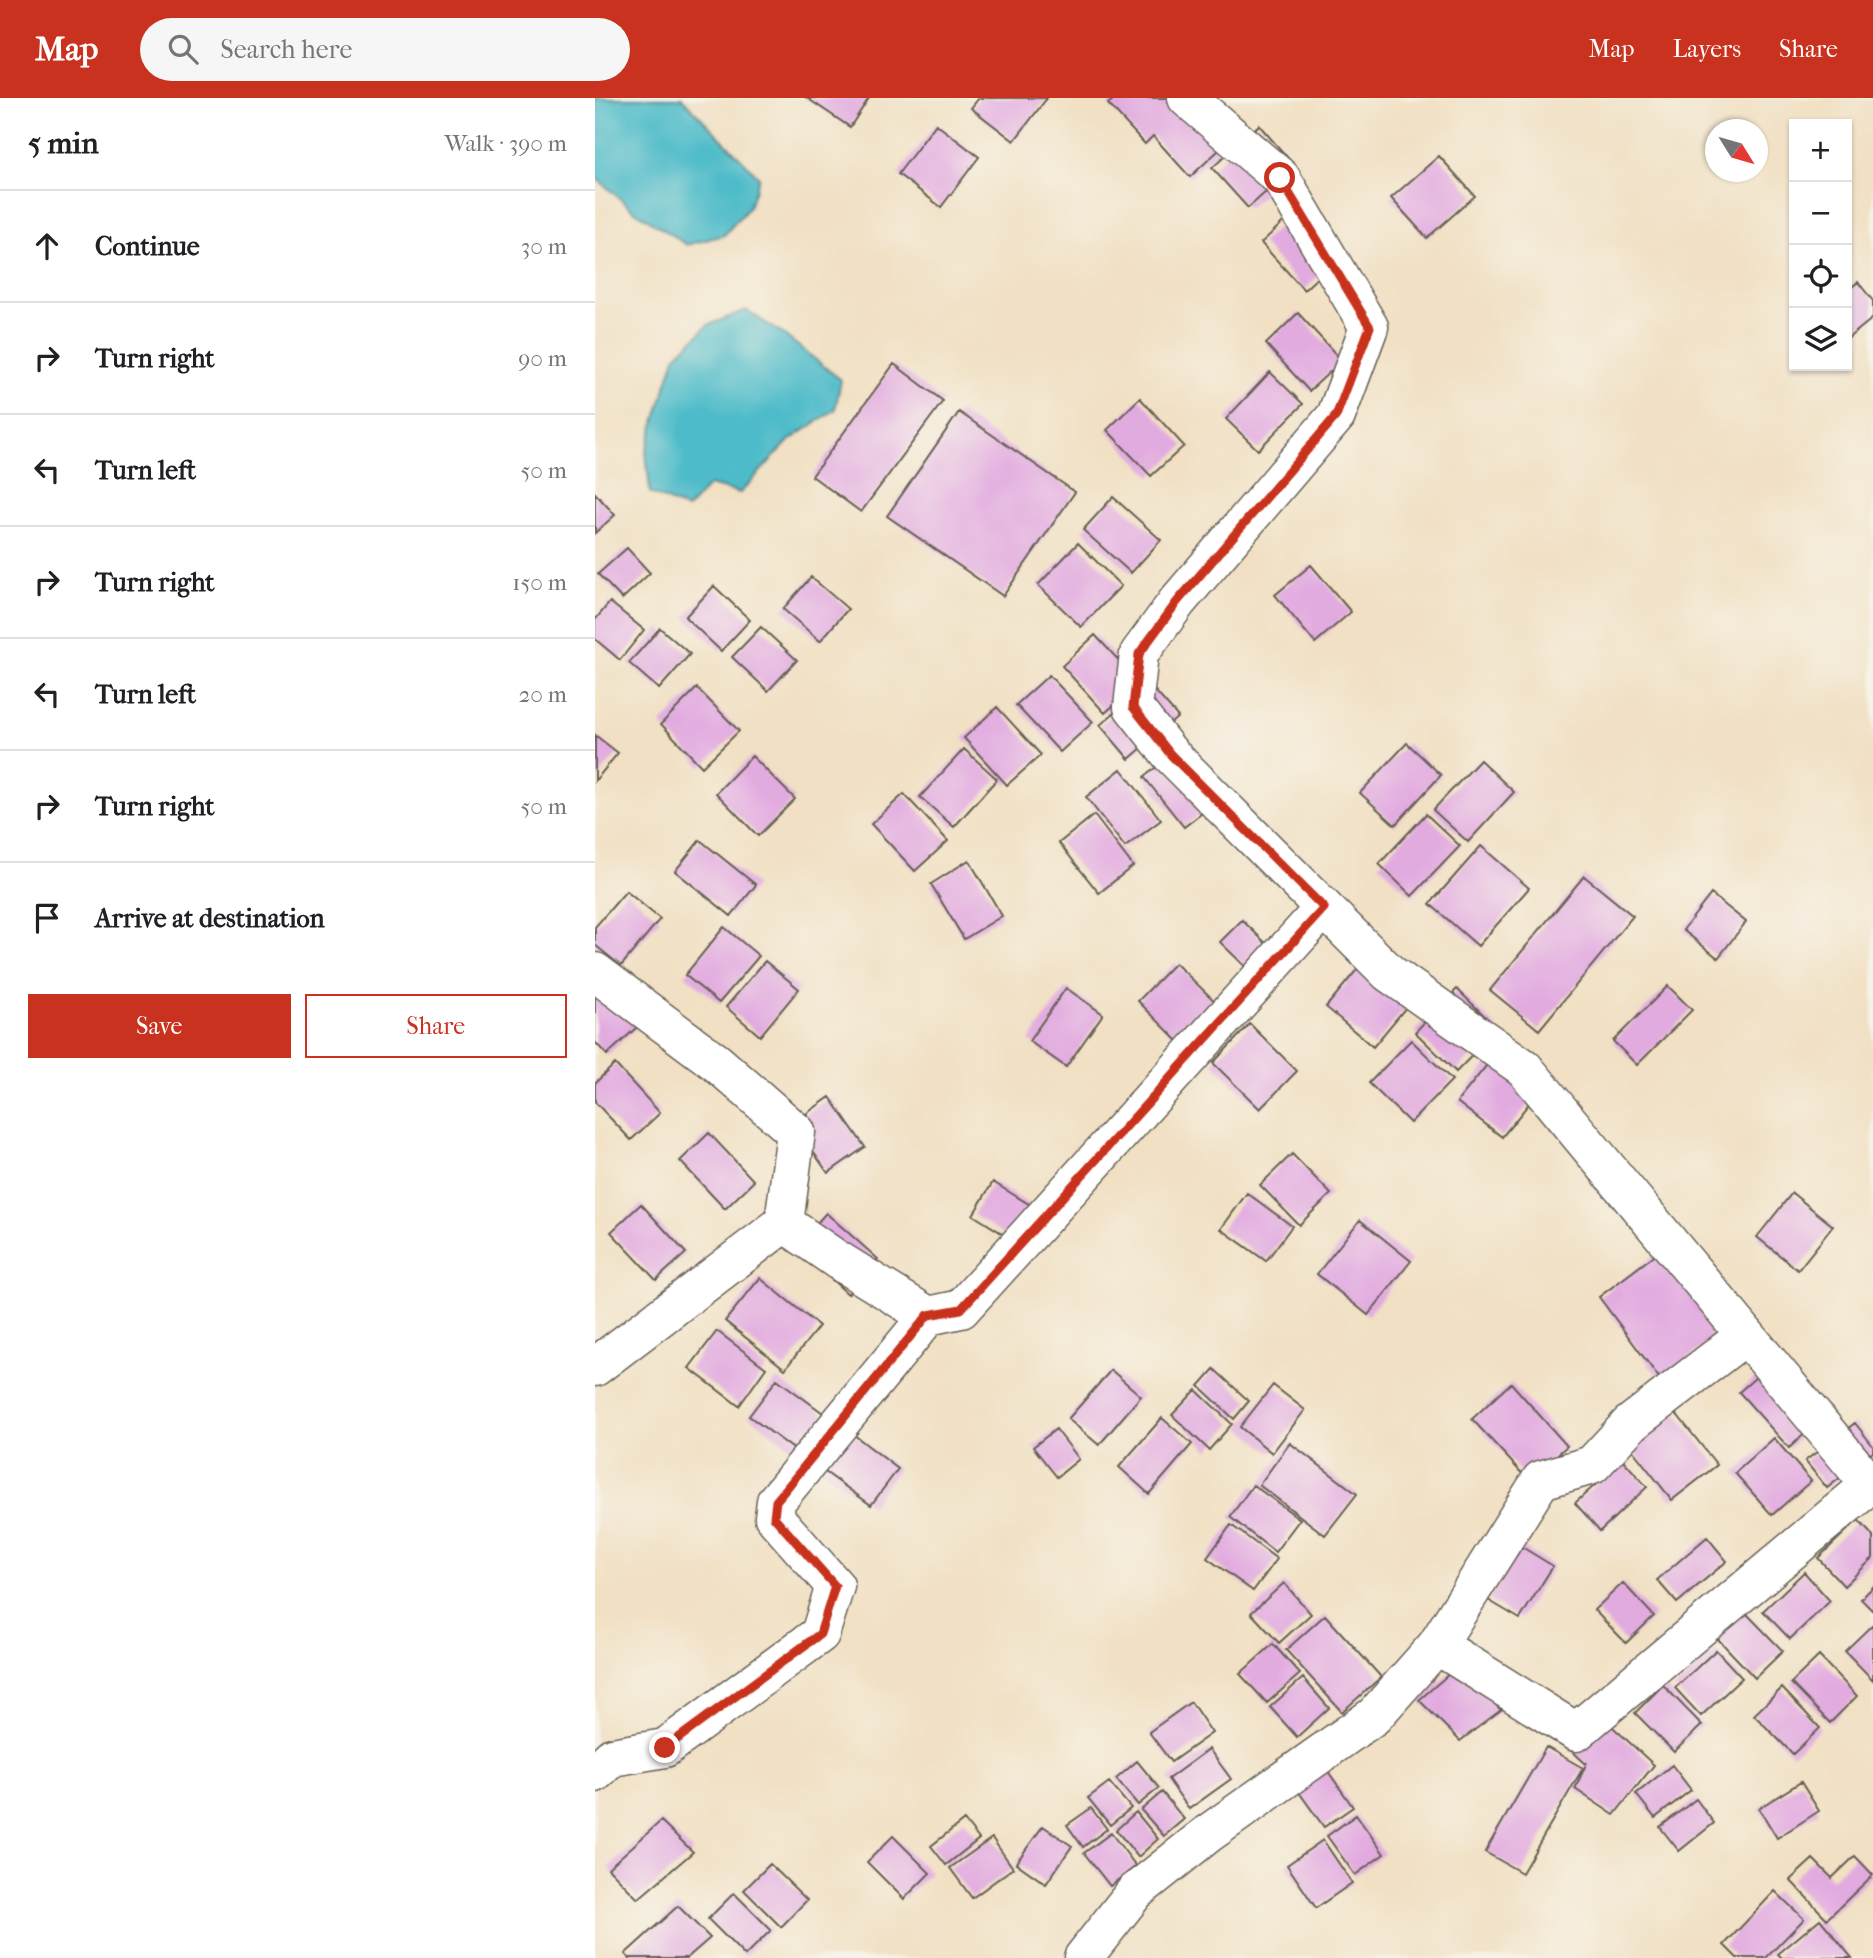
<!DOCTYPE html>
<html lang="en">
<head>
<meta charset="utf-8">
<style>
  body { margin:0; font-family:"IM FELL French Canon",serif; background:#f6f6f6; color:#202124 }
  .controls { position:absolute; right:21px; top:21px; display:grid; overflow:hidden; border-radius:0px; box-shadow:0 2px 5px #0004 }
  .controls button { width:63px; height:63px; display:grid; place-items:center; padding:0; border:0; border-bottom:2px solid #e0e0e0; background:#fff; color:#202124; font:35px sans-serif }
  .compass { position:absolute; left:1110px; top:21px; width:63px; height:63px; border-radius:50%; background:#fff; box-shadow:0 2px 5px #0004; rotate:127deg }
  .stop { position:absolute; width:21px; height:21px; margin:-16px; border:5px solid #c8321e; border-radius:50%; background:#fff }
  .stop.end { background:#c8321e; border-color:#fff; box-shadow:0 2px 7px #0008 }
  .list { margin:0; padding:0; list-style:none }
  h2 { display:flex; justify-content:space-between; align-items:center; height:91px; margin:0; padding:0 28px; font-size:30px }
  h2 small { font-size:23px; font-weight:400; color:#757577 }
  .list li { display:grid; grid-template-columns:46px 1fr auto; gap:21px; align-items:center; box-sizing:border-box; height:112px; padding:0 28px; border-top:2px solid #e0e0e0 }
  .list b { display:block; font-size:26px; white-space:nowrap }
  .list em { font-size:23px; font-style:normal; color:#757577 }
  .actions { display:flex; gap:14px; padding:21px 28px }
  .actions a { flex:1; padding:16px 0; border:2px solid #c8321e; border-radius:0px; text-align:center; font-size:24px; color:#c8321e }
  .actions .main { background:#c8321e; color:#fff }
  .icon { flex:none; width:38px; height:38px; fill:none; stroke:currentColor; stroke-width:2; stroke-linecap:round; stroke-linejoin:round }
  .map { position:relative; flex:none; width:1278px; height:1860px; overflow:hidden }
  header { display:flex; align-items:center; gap:42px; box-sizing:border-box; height:98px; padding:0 35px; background:#c8321e; color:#fff }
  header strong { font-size:33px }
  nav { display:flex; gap:38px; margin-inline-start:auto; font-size:24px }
  .search { width:490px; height:63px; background:#f6f6f6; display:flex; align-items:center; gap:18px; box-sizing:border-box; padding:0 24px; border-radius:38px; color:#757577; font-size:26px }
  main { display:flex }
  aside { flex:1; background:#fff }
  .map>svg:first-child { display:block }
  .water { fill:#4ebbc9; stroke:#356c72; stroke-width:2 }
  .building { fill:#e2abe0 }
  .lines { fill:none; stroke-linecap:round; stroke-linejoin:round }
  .minor-casing { stroke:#676156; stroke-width:41 }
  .minor { stroke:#fff; stroke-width:38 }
  .route { stroke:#c8321e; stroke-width:9 }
</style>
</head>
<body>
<header>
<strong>Map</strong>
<div class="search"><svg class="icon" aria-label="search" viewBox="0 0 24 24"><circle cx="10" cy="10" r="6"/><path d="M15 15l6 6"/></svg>Search here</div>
<nav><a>Map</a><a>Layers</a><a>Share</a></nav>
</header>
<main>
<aside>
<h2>5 min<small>Walk · 390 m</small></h2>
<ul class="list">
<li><svg class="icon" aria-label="ahead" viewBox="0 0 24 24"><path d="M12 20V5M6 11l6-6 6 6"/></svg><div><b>Continue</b></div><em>30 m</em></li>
<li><svg class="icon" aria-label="right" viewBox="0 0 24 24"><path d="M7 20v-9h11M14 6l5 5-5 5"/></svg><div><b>Turn right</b></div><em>90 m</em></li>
<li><svg class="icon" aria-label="left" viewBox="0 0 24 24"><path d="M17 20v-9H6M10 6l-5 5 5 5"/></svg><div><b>Turn left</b></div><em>50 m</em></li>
<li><svg class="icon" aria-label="right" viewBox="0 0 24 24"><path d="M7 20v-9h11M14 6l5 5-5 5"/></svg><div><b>Turn right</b></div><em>150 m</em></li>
<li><svg class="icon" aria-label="left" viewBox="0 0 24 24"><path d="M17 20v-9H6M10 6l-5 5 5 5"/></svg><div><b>Turn left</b></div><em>20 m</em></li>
<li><svg class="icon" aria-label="right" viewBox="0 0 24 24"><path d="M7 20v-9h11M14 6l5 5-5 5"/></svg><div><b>Turn right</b></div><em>50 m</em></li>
<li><svg class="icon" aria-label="arrive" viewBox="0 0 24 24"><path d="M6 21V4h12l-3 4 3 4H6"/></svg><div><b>Arrive at destination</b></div></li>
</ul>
<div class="actions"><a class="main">Save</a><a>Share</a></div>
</aside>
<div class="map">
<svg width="1278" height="1860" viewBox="0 0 1278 1860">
  <rect width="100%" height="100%" fill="#f7f3e8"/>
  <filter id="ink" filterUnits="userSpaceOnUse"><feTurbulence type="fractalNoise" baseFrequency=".0143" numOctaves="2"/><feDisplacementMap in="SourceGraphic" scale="14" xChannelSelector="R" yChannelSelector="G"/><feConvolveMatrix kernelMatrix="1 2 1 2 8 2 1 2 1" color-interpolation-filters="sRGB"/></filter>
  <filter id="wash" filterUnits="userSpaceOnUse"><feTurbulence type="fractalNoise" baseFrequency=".00686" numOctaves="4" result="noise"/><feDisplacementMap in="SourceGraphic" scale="28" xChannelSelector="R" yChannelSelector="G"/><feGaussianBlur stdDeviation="1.57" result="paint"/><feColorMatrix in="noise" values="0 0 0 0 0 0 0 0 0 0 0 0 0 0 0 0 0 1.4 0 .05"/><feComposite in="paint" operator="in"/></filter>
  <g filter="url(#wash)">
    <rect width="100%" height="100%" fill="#f1e0c3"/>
    <path class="water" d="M0 0H87L164 79 154 109 129 137 92 147 37 111 0 79Z
      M151 212 188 236 246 282 240 312 195 342 145 395 114 387 92 411 55 395 51 353 80 259 113 227Z"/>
    <g id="blocks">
      <path class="building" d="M212 0H274L255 29Z
        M384 0H452L419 43 376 10Z
        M520 0H593L641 36 595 79 558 38 550 46 513 6Z
        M341 26 384 59 346 109 303 76Z
        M664 27 700 68 653 110 617 70Z
        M844 58 880 98 832 140 796 100Z
        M699 114 742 161 709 192 666 145Z
        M1263 184 1278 203V220L1252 241V193Z
        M703 215 747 263 714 293 671 246Z
        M299 266 348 303 266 414 217 378Z
        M675 274 708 306 663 352 631 321Z
        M545 300 589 348 556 378 512 332Z
        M364 314 480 394 408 498 292 418Z
        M0 395 20 417 0 435Z
        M518 399 566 442 536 475 488 432Z
        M483 445 526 488 486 529 443 487Z
        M32 450 55 475 27 501 3 476Z
        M716 467 756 514 720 545 680 497Z
        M216 479 253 511 225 543 188 511Z
        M119 488 155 522 126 553 90 519Z
        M15 504 49 532 25 562 0 541V522Z
        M166 529 202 562 173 593 137 559Z
        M65 530 95 556 64 591 34 565Z
        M500 537 544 584 510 615 467 568Z
        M454 577 498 624 465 654 421 607Z
        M553 585 583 619 534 661 505 627Z
        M102 590 144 633 107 669 66 626Z
        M402 609 446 657 412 687 369 640Z
        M0 637 23 655 0 683Z
        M812 645 846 677 800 727 765 695Z
        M369 651 402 681 359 729 325 699Z
        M584 651 624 702 589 729 549 679Z
        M157 658 200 701 163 738 121 695Z
        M885 662 919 694 873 744 838 712Z
        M526 671 566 722 530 749 491 699Z
        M309 696 353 743 320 773 276 726Z
        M831 716 865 748 817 798 784 766Z
        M499 717 538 768 504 795 464 745Z
        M105 742 161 787 136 818 80 773Z
        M886 748 934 790 883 848 835 806Z
        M374 762 407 818 369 841 336 786Z
        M989 778 1038 818 944 932 895 892Z
        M31 793 65 821 26 868 0 847V829Z
        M1116 796 1151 824 1123 860 1088 832Z
        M647 822 681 855 659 877 625 844Z
        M129 829 164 858 124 905 90 877Z
        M770 862 817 902 778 949 731 909Z
        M170 863 204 891 165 938 131 909Z
        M580 865 627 910 589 949 543 903Z
        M0 885 42 929 12 957 0 944Z
        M1073 888 1097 912 1042 967 1018 943Z
        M471 890 508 916 471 969 434 943Z
        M862 891 903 931 861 974 820 934Z
        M655 926 702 973 665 1011 618 965Z
        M816 942 857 982 815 1025 774 985Z
        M912 942 957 977 907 1039 862 1004Z
        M20 966 65 1015 36 1042 0 1004V985Z
        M235 999 270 1049 233 1075 198 1025Z
        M114 1035 159 1083 130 1111 85 1063Z
        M697 1056 736 1096 704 1127 665 1087Z
        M398 1084 458 1121 437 1154 378 1117Z
        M652 1095 697 1128 671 1163 626 1131Z
        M1197 1095 1238 1128 1203 1172 1162 1139Z
        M46 1106 91 1155 61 1182 16 1134Z
        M231 1115 283 1161 253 1196 200 1149Z
        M765 1122 816 1163 773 1217 722 1176Z
        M1069 1150 1131 1232 1065 1281 1004 1199Z
        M165 1180 224 1228 190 1271 130 1223Z
        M122 1233 171 1270 144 1308 94 1270Z
        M1177 1265 1226 1321 1194 1350 1144 1294Z
        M619 1271 654 1303 639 1321 604 1288Z
        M516 1272 546 1298 504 1347 473 1321Z
        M182 1281 232 1318 204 1355 154 1318Z
        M916 1285 972 1348 933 1382 877 1321Z
        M678 1287 710 1312 677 1355 645 1329Z
        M601 1292 637 1326 614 1352 577 1317Z
        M1076 1309 1122 1367 1077 1402 1032 1345Z
        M567 1320 597 1346 554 1396 524 1369Z
        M1260 1325 1278 1348V1354L1232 1390 1210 1363Z
        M461 1331 484 1361 462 1379 438 1349Z
        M254 1333 303 1371 276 1407 226 1371Z
        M1179 1340 1216 1383 1177 1417 1140 1375Z
        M695 1345 762 1396 730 1437 664 1387Z
        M1028 1362 1052 1389 1005 1433 980 1405Z
        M658 1387 705 1421 680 1454 635 1419Z
        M1263 1422 1278 1438V1460L1249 1488 1223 1460Z
        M636 1427 682 1461 658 1493 612 1460Z
        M1112 1439 1132 1463 1082 1505 1062 1482Z
        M927 1449 958 1468 925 1521 893 1502Z
        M1209 1474 1235 1503 1195 1541 1168 1513Z
        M689 1485 716 1516 684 1545 656 1515Z
        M1028 1485 1059 1518 1031 1545 999 1512Z
        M1278 1489V1513L1266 1501Z
        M1149 1513 1188 1553 1160 1580 1122 1540Z
        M730 1517 786 1579 747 1614 691 1552Z
        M1278 1526V1582L1250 1553Z
        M678 1546 705 1576 672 1605 645 1576Z
        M1121 1552 1147 1580 1106 1618 1080 1590Z
        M1224 1558 1262 1598 1235 1625 1196 1585Z
        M862 1569 906 1612 865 1643 824 1602Z
        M708 1580 734 1610 702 1639 675 1609Z
        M1068 1587 1107 1627 1079 1654 1040 1615Z
        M1187 1590 1225 1630 1198 1656 1159 1617Z
        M596 1604 617 1635 576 1664 554 1634Z
        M1008 1620 1059 1667 1019 1717 980 1691 992 1664 991 1666 976 1652Z
        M951 1649 988 1670 927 1775 890 1754Z
        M614 1651 636 1681 594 1711 573 1681Z
        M542 1663 564 1690 543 1707 521 1681Z
        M1077 1667 1096 1692 1060 1720 1041 1696Z
        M730 1669 758 1709 729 1729 701 1690Z
        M514 1684 536 1710 515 1727 493 1700Z
        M1206 1684 1224 1713 1182 1740 1164 1710Z
        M567 1694 589 1721 569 1738 546 1712Z
        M1101 1701 1119 1725 1084 1753 1065 1729Z
        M496 1710 512 1731 488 1749 472 1727Z
        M541 1714 563 1741 543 1759 521 1732Z
        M761 1717 789 1756 760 1777 732 1738Z
        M369 1722 384 1741 351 1767 336 1748Z
        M66 1723 98 1754 43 1801 13 1770Z
        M448 1728 477 1748 451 1786 421 1765Z
        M516 1735 541 1768 515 1788 489 1755Z
        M298 1738 335 1775 309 1801 272 1764Z
        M397 1740 418 1770 377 1800 355 1770Z
        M728 1742 757 1785 721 1810 692 1767Z
        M1260 1758 1278 1777 1232 1821 1195 1782 1218 1761 1237 1780Z
        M175 1766 212 1802 186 1829 149 1792Z
        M1180 1793 1209 1821 1171 1860H1142L1129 1847Z
        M139 1795 176 1832 150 1858 113 1821Z
        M83 1808 115 1840 92 1860H34L30 1856Z
        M1225 1821 1257 1860H1187L1183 1856Z"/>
    </g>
  </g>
  <g filter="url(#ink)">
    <use href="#blocks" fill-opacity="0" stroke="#676156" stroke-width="2"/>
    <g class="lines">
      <g class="minor-casing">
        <path id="minor" d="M592 0 686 80 774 229 741 318 582 504 544 556 538 609 576 657 794 875 929 970 1278 1390
          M0 874 122 965 201 1034 189 1125
          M0 1269 189 1125 241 1161 333 1218 366 1211 729 810
          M842 1547 946 1382 997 1367 1035 1326 1151 1237
          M0 1675 17 1659 70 1650 225 1536 240 1488 179 1419 181 1403 333 1218
          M488 1860 540 1794 614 1735 779 1618 842 1547 981 1634 1275 1387"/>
      </g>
      <use href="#minor" class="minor"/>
    </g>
  </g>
  <g class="lines" filter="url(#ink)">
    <path class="route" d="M70 1650 225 1536 240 1488 179 1419 181 1403 333 1217 366 1211 729 810 576 657 538 609 544 556 582 504 741 318 775 229 685 80"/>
  </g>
</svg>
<div class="controls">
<button>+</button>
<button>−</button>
<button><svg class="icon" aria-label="locate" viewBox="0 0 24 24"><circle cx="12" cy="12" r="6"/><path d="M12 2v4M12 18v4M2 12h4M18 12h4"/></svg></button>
<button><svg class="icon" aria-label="layers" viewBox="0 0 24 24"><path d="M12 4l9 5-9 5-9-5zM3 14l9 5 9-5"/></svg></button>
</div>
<svg class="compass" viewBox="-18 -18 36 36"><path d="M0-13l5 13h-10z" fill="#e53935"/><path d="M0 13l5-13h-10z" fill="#757577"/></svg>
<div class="stop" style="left:685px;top:80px"></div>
<div class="stop end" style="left:70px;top:1650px"></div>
</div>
</main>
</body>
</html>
